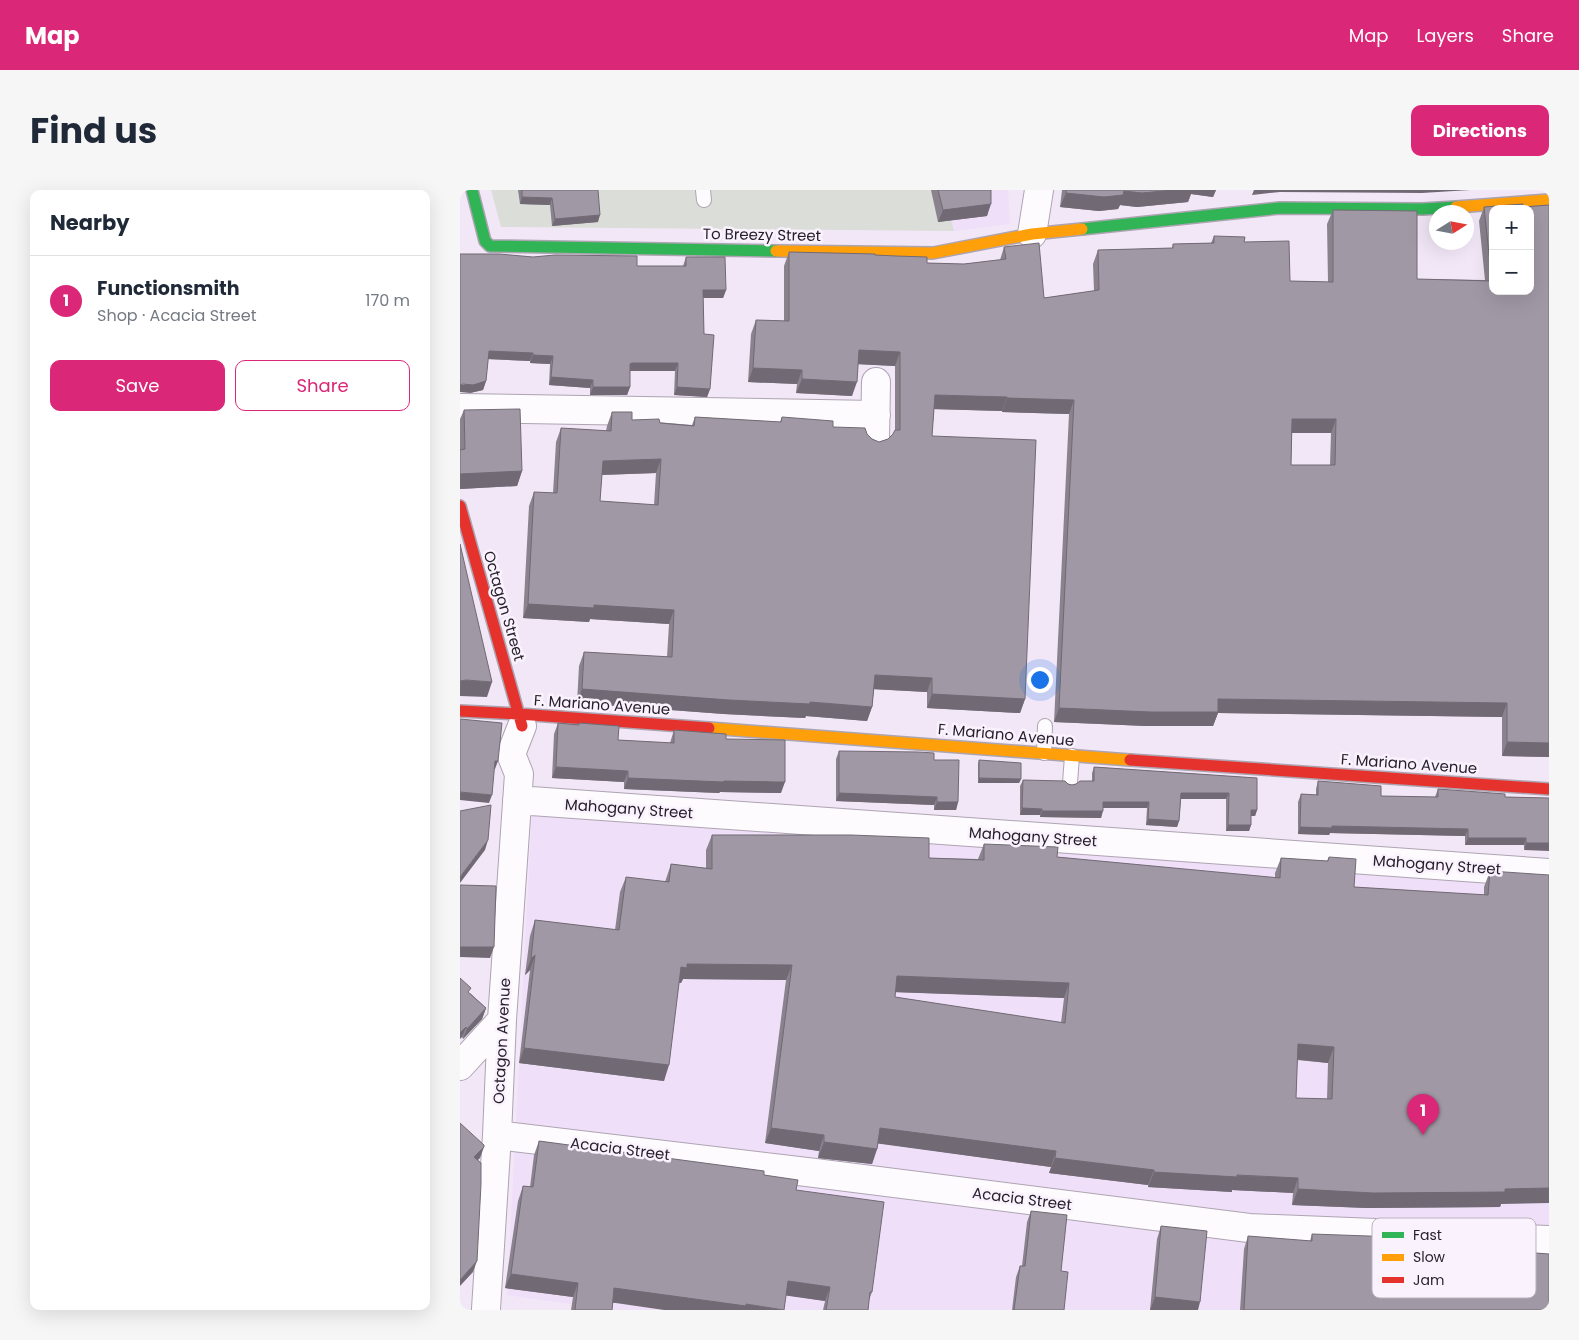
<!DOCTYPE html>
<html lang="en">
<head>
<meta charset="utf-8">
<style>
  body { margin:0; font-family:Poppins,sans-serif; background:#f6f6f7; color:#1f2937 }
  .controls { position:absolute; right:15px; top:15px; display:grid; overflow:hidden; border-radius:10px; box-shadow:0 5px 20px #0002 }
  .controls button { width:45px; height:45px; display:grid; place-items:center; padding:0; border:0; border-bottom:1px solid #e0e1e3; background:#fff; color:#1f2937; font:25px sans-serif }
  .compass { position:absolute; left:969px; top:15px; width:45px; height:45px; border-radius:50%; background:#fff; box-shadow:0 5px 20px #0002; rotate:79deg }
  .you { position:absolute; left:579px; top:489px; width:18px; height:18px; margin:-12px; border:4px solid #fff; border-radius:50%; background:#1a73e8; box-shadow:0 0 0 8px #1a73e833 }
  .badge { display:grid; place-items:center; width:32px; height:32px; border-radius:50%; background:#db2777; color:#fff; font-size:16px; font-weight:700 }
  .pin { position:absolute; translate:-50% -41px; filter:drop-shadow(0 1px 2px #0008) }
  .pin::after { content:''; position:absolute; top:26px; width:18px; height:15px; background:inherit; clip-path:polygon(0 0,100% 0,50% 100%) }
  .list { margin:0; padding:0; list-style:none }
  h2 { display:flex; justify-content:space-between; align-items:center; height:65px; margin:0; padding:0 20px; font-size:21px }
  h2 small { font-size:16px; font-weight:400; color:#747a83 }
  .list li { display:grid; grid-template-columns:32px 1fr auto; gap:15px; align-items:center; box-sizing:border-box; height:90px; padding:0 20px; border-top:1px solid #e0e1e3 }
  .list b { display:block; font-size:19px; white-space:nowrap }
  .list p { margin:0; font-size:16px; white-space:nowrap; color:#747a83 }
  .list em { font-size:16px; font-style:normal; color:#747a83 }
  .actions { display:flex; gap:10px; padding:15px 20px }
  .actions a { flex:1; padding:11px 0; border:1px solid #db2777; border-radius:10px; text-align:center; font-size:18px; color:#db2777 }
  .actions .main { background:#db2777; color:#fff }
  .map { position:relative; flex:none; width:1089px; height:1120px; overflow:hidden; border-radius:10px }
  header { display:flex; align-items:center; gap:30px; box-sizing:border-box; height:70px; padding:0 25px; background:#db2777; color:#fff }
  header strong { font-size:24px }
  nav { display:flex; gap:28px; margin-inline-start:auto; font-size:18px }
  .intro { display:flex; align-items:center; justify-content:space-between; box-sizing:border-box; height:120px; padding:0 30px }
  h1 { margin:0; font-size:35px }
  .button { padding:12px 22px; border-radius:10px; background:#db2777; color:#fff; font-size:18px; font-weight:700 }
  main { display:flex; gap:30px; padding:0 30px }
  aside { flex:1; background:#fff; border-radius:10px; box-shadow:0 5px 20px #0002 }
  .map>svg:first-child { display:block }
  .built { fill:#f0dff9 }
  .green { fill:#dbddd8 }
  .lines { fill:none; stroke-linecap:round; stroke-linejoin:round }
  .lane-casing { stroke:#ada4b1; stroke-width:16 }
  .street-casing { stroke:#ada4b1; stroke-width:30 }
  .fast-casing { stroke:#ada4b1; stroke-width:14 }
  .slow-casing { stroke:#ada4b1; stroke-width:14 }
  .jam-casing { stroke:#ada4b1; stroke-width:14 }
  .lane { stroke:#fdfbfe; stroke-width:14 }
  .street { stroke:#fdfbfe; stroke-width:28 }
  .fast { stroke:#30b455; stroke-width:11 }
  .slow { stroke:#ff9f0a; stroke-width:11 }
  .jam { stroke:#e5322d; stroke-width:11 }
  .wall { fill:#8a838e; fill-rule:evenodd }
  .shaded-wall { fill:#716a74 }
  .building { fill:#a198a5; stroke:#716a74; fill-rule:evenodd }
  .labels { text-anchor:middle; stroke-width:5; stroke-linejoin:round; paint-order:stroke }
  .street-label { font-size:15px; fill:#261f2a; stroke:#faf3fe }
  .key { fill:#faf3fe; stroke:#bab3be; stroke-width:1 }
  .key-label { font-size:14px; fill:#261f2a }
</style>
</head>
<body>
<header>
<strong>Map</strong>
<nav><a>Map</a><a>Layers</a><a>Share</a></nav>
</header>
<div class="intro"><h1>Find us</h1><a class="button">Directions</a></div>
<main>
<aside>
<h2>Nearby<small></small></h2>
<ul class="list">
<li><span class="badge">1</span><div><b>Functionsmith</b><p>Shop · Acacia Street</p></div><em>170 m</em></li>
</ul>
<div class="actions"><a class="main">Save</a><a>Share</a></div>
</aside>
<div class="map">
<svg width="1089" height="1120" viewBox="0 0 1089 1120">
  <rect width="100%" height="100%" fill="#f2e7f7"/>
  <path class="built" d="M483 0H548L550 34 494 41Z
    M73 599 1089 670V1120H153L47 1105Z"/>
  <path class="green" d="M31 0H483L494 41 41 37Z"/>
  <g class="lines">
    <g class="lane-casing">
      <path id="lane" d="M243 0 244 10
        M584 563 585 536
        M610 593 612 566"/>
    </g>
    <g class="street-casing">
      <path id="street" d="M572 44 579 0
        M0 218 416 225
        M415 250 416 192
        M57 610 1089 683
        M0 876 42 830
        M37 945 355 983 789 1038 1089 1050
        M26 1119 37 945 42 830 59 584 51 564 62 536"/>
    </g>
    <g class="fast-casing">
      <path id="fast" d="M12 0 25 51 30 56 316 61
        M622 39 820 18 963 19 996 17"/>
    </g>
    <g class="slow-casing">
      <path id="slow" d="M996 17 1089 10
        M316 61 473 63 572 44 622 39
        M249 538 670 570"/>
    </g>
    <g class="jam-casing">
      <path id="jam" d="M0 316 62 536
        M0 521 59 524 249 538
        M670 570 1089 599"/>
    </g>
    <use href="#lane" class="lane"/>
    <use href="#street" class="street"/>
    <use href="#fast" class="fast"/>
    <use href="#slow" class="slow"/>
    <use href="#jam" class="jam"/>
  </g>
  <path class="wall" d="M58 0H138V32L92 36 90 15 60 14Z
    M471 0H531L527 26 478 32Z
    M602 0H756L753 7 731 4 728 12 677 17 660 15 658 19 639 21 600 17Z
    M1089 15V567L1042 566V527L758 523 753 536H686L594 532 609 224 542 222V221L474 219 472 246 565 509 560 523 467 518V502L414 499 412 517 407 531 346 526 345 528 264 524 117 513 119 476 124 462 207 467 209 434 130 429 129 432 63 428 69 316 74 302 93 303 96 252 101 238 146 241 147 236 152 222 172 230 232 235 235 227 320 232 322 227 373 237 407 244 412 249 419 252 428 249 433 244 435 240V176L398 174 392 206 336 203 337 194 288 192 291 144 296 130 324 131V76L329 62 415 65 467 73 504 74 540 70 544 57 584 108 634 101 633 74 638 60 712 58 713 54 751 53 754 46 784 52 830 91 868 92 867 34 873 20 957 89 1025 90 1019 31 1024 17H1063ZM832 243H871L870 275H831ZM196 283 194 315 140 311 142 285Z
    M73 67 177 76H223L226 67 266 100 263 108H243L244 144 250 199 247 207 214 205 215 181H170V197L167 205H130V198L89 195 90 174 70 173V171L28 169 26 191 23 200 10 203Z
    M4 220 62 281 57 296 0 299V229Z
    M98 533 119 535V533L158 550 210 553 214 540 266 549 321 603 260 602 259 603 164 599V592L92 588 94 544Z
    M379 561 474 570 498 612 496 620H474V615L376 611V569Z
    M519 570 561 589 559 593H518V574Z
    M634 577 797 588V620L795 626H791V635L789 641H766V609H721L719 631 717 637 686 635 687 618H643L641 628 580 627V625H560V596L563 590 608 594 612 595 632 591V583Z
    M858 591 921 606 975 607 978 599 1045 607 1089 608 1064 660V655H1005V646L870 643 869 645 838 644V612L841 604 856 605V599Z
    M252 645 469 668 518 669 524 654 597 667 815 688V683L821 668 867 671 869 667 894 697 1024 705V697L1030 681 1041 1014 1040 1017 907 1018 832 1015 833 1003 772 1000V1002L688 997V995L589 983 591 977 418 953 417 959 412 974 358 968 359 961 305 953 326 790 223 789 221 793H219L204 891 59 873 70 780 65 785 70 746 75 730 155 740 160 702 166 687 205 692 211 674 246 678V660ZM435 802 604 808 601 833 435 807ZM837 870 868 873 867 909 836 908Z
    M10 803 26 818 22 829 3 849 2 847Z
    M79 951 304 985 336 1000 412 1102 409 1110 408 1120H363L365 1111 326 1105 153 1113 152 1120H111L113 1107 45 1098 58 1011 63 996 70 997 74 965Z
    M571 1021 601 1081 604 1120H552L556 1087 560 1076H562L567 1032Z
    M701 1036 738 1120H690L697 1049Z
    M852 1044 994 1057 1089 1120H780L784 1059 788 1046 850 1051Z"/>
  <path class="shaded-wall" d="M713 0H756L753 7 731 4 728 12 677 17 660 15 658 19 639 21 600 17 606 3Z
    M794 0H1010L962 3 820 2 792 5Z
    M62 7 92 8 90 15 60 14Z
    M531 14 527 26 478 32 483 20Z
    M140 25 138 32 92 36 95 29Z
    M243 100H266L263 108H241Z
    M399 160 440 162 435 176 394 174Z
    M29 161 73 163 70 171 26 169Z
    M73 165 93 166 90 174 70 173Z
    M172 173H218L215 181H169L170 174Z
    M293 178 342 180 337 194 288 192Z
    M91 187 133 190 130 198 89 195Z
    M342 189 397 192 392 206 336 203Z
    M26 191 23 200 10 203 0 202V195Z
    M133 197H170L167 205H130Z
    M217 197 250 199 247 207 214 205Z
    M475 205 547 207 542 221 470 219Z
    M547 208 614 210 609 224 542 222Z
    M832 229H876L871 243H827Z
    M201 269 196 283 138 285 143 271Z
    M62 281 57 296 0 299V284Z
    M68 414 134 415 214 420 209 434 130 429 129 432 63 428Z
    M415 485 472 488 467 502 410 499Z
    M6 490 32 492 27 507 0 506V491Z
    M122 499 350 512 412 517 407 531 346 526 345 528 264 524 117 513Z
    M472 504 565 509 560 523 467 518Z
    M758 509 1047 513 1042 527 758 523 753 536H686L594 532 599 518Z
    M1047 552 1089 553V567L1042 566Z
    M35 571H38L35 579H32Z
    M96 577 168 581 164 592 92 588Z
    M168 588 325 592 321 603 260 602 259 603 164 599Z
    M519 588 561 589 559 593H518Z
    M0 602 32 605 29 613 0 610Z
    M379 603 477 607 474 615 376 611Z
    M721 603H769L766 609H719Z
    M477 612H498L496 620H474Z
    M643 612H689L687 618H641Z
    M562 618 582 619 580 625H560Z
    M791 620H797L795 626H789Z
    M582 621H643L641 628 580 627Z
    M688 629 719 631 717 637 686 635Z
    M768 635H791L789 641H766Z
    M872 636 1008 639 1005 646 870 643 869 645 838 644 840 637Z
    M1008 648H1066L1064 655H1005Z
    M28 650 25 660 0 693V687Z
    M1066 653H1089V661L1064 660Z
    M0 757H34L30 768 0 767Z
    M75 765 70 780 65 785 71 769Z
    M227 774 332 775 326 790 223 789 221 793H215L221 777Z
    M437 786 609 793 604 808 431 802Z
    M26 818 22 829 3 849 7 839Z
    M6 837 2 847 0 849V843Z
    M838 854 874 857 868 873 833 869Z
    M64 858 209 875 204 891 59 873Z
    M311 938 364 945 359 961 305 953Z
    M420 938 596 961 591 977 414 953Z
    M364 952 417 959 412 974 358 968Z
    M24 957 20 968 10 978 14 967Z
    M595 968 694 980 688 995 589 983Z
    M694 982 838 988 833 1003 772 1000V1002L688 997Z
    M1089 998V1013L1041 1014 1040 1017 907 1018 832 1015 838 999Z
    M17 1071 13 1082 0 1096V1090Z
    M51 1084 118 1093 113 1107 45 1098Z
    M328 1091 370 1097 365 1111 322 1105Z
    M154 1098 286 1114 324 1120H204L149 1112Z
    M695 1107 740 1112 738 1120H690Z"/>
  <path class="building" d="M62 0H138L140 25 95 29 92 8 62 7Z
    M478 0H531V14L483 20Z
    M606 0H714L682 3 664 1 663 5 644 7 606 3Z
    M1063 14V17L1089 15V553L1047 552V513L758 509V522H691L599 518 614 210 547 208V207L475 205 472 246 576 250 565 509 472 504V488L415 485 412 517 350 512V514L269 510 122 499 124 462 212 467 214 420 134 415V418L68 414 74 302 97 303 101 238 151 241 152 222H172V230L199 229 200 233 234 236 235 227 321 232 322 227 373 231V237L405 238 407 244 412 249 419 252 428 249 433 244 435 240H440V162L399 160 397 192 342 189V180L293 178 296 130 329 131V62L415 64V65L436 66 467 67V73L504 74 546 69 544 57 579 53 584 108 639 100 638 60 713 58V54L754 53V46L785 47 784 52 829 51 830 91 873 92V20L957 21V89L1032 91 1024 17ZM1033 19H1070V101H1033ZM832 229H876L875 275H831ZM201 269 198 315 140 311 143 271Z
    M0 64H39L73 67 95 65 177 66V76H226V67H265L266 100H243L244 144 254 145 250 199 217 197 218 173H172L170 174V197H133V190L91 187 93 166 73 165V163L29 161 26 191 13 195 3 194 0 195Z
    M60 219 62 281 0 284V260L5 259 4 220Z
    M0 354 32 492 6 490 0 491Z
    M0 529 42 533 38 571H35L32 605 0 602Z
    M98 533 119 535V533L159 536 158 550 214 553V540L266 544V549L325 550V592L264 591 263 592 168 588V581L96 577Z
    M379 561 458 562 474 563V570H499L498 612H477V607L379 603Z
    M519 570 561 573V589L519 588Z
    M634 577 797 588V620H791V635H768L769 603H721L719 631 688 629 689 612H643V621H582V619L562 618 563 590 605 591 608 594 612 595 616 594 620 591H634Z
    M858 591 921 596V606L978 607V599L1045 604V607L1089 608V653H1066V648H1008V639L872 636V638L840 637 841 604 858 605Z
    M31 615 28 650 0 687V621Z
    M252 645H391L469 648V668L524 670V654L598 657 597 667 820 688 821 668 868 671 869 667 896 669 894 697 1028 705 1030 681 1089 685V998L1045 999V1002L913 1003 838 999V988L777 985V987L694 982V980L595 968 596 961 420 938 417 959 364 952V945L311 938 332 775 227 774V778L221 777 209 875 64 858 75 765 71 769 75 730 159 740 166 687 209 692 211 674 252 679ZM437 786 609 793 605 833 435 807ZM838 854 874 857 872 909 836 908Z
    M0 695 36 696 34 757H0Z
    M0 788 11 798 8 802 26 818 7 839 6 837 0 843Z
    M0 933 24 955V957L14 967 21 973V994L17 1071 0 1090Z
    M79 951 304 981V985L338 990 336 1000 424 1012 412 1102H410L408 1120H366L370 1097 328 1091 324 1120 286 1114V1116L154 1098 152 1120H115L118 1093 51 1084 63 996 73 997Z
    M571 1021 607 1025 601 1081 608 1082 604 1120H554L560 1076H565Z
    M701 1036 747 1041 740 1112 695 1107Z
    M852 1044 994 1049V1057L1089 1064V1120H784L788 1046 852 1051Z"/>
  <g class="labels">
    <g class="street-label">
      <text transform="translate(302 45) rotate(1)" y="5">To Breezy Street</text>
      <text transform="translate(44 416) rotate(74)" y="5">Octagon Street</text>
      <text transform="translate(142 515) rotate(4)" y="5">F. Mariano Avenue</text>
      <text transform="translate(546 545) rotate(5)" y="5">F. Mariano Avenue</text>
      <text transform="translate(949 574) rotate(4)" y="5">F. Mariano Avenue</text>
      <text transform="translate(169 619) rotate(4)" y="5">Mahogany Street</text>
      <text transform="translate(573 647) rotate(4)" y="5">Mahogany Street</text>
      <text transform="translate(977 675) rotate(4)" y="5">Mahogany Street</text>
      <text transform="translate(42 851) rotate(-87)" y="5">Octagon Avenue</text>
      <text transform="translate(160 959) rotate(7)" y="5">Acacia Street</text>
      <text transform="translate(562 1009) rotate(7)" y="5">Acacia Street</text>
    </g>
  </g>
  <rect x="912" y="1028" width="164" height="80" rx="8" class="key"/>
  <rect x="922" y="1042" width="22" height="6" fill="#30b455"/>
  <rect x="922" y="1064" width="22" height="7" fill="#ff9f0a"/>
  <rect x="922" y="1087" width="22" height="6" fill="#e5322d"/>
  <g class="key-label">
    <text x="953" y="1050">Fast</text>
    <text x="953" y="1072">Slow</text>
    <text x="953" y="1095">Jam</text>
  </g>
</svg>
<div class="controls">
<button>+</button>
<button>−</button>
</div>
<svg class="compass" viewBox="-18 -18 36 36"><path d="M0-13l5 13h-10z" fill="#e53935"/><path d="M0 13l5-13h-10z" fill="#747a83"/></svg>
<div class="you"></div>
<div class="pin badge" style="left:963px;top:945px">1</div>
</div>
</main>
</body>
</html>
